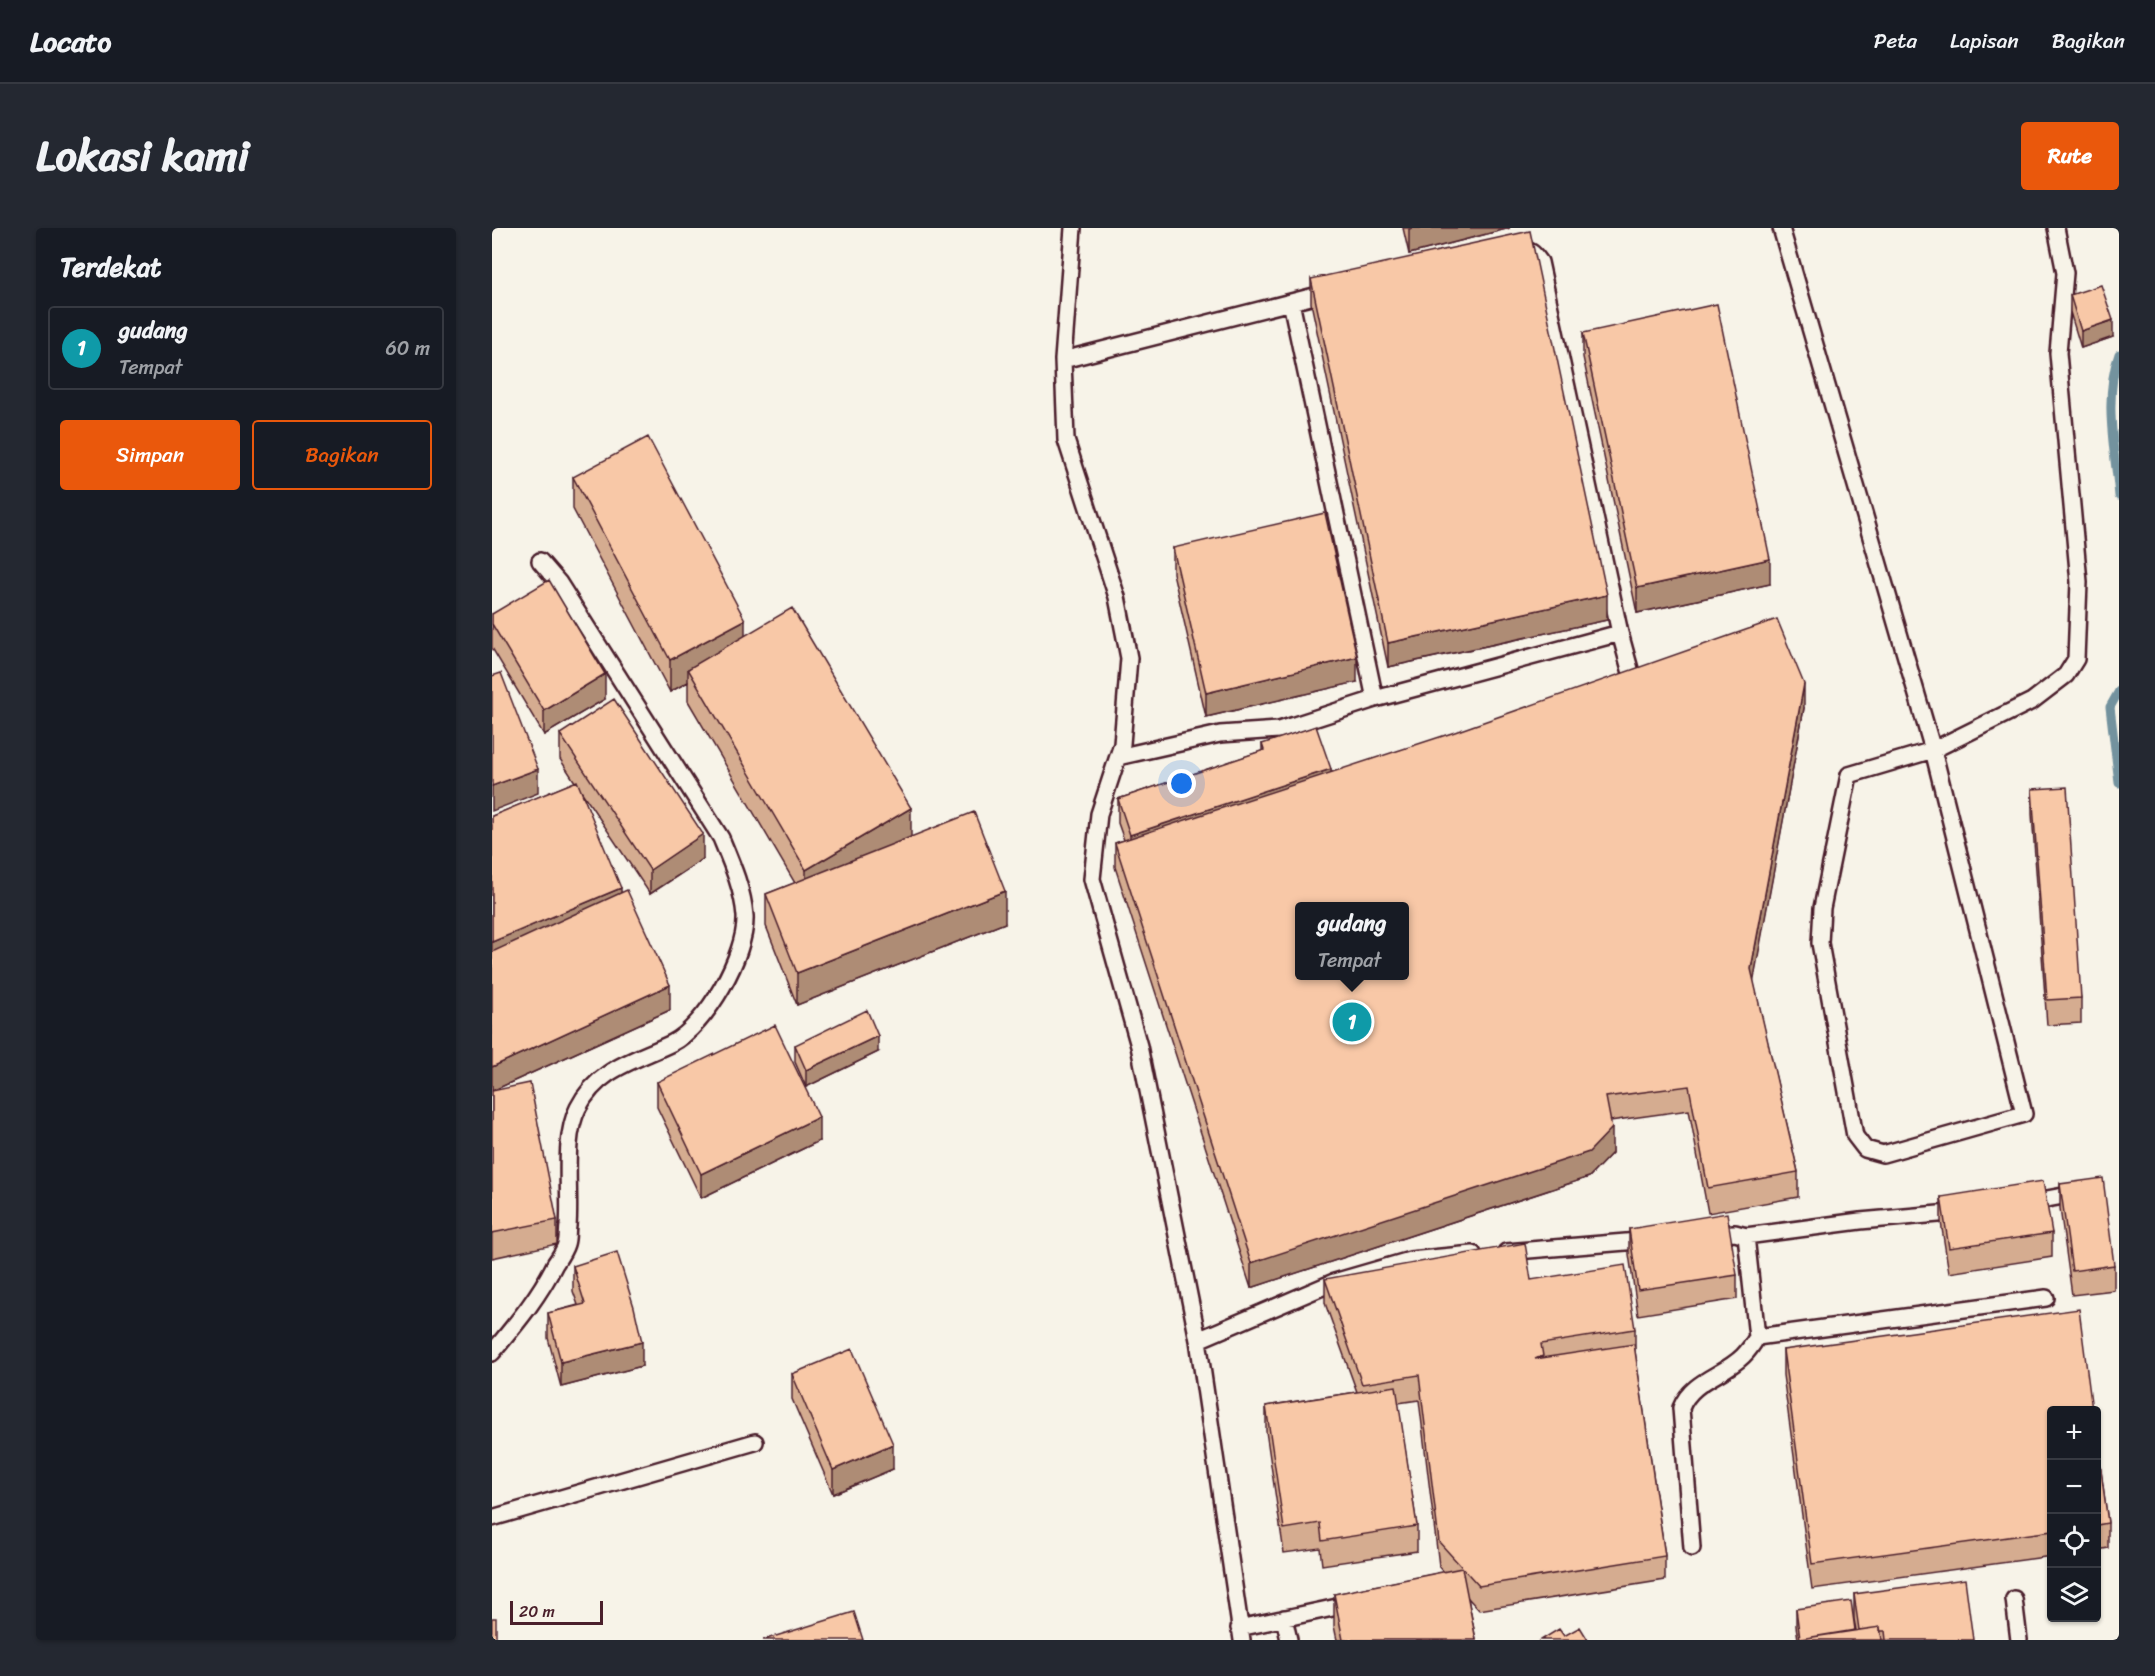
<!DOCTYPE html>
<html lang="id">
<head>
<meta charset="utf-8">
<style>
  body { margin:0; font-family:Sriracha,sans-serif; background:#242831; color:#f1f3f6 }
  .controls { position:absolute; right:18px; bottom:18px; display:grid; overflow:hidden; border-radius:6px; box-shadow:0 2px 4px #0004 }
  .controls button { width:54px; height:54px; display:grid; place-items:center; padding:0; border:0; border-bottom:2px solid #363941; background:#171b24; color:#f1f3f6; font:30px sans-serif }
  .scale { position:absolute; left:18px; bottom:15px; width:93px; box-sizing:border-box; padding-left:6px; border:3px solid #4a1f2b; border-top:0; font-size:16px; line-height:21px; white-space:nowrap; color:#4a1f2b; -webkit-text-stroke:4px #f7f3e8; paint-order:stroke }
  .you { position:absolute; left:690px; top:556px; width:21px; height:21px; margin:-15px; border:4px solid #fff; border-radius:50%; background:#1a73e8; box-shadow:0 0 0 9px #1a73e833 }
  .badge { display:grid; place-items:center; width:39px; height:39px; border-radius:50%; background:#ea580c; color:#fff; font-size:20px; font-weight:700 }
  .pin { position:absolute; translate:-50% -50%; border:3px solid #fff; box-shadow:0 2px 6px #0006 }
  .popup { position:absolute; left:803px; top:674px; width:114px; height:78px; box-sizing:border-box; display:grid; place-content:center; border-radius:6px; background:#171b24; filter:drop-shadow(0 2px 4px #0005); font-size:20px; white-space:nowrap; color:#9ea1a6 }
  .popup b { font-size:22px; color:#f1f3f6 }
  .popup::after { content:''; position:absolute; left:50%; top:100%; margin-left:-12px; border:12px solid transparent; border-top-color:#171b24 }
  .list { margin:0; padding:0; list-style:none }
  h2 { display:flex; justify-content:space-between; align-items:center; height:78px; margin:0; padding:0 24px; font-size:26px }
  h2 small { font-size:20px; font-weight:400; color:#9ea1a6 }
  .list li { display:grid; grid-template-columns:39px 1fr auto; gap:18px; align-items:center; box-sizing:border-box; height:84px; margin:0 12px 12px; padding:0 12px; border:2px solid #363941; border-radius:6px }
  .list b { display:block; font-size:22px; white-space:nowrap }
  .list p { margin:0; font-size:20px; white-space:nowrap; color:#9ea1a6 }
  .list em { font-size:20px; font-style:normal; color:#9ea1a6 }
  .actions { display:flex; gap:12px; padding:18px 24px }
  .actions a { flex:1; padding:14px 0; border:2px solid #ea580c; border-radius:6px; text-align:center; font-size:21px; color:#ea580c }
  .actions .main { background:#ea580c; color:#fff }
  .icon { flex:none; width:33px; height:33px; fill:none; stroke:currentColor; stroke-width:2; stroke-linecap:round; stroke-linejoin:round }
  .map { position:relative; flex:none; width:1627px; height:1412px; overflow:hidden; border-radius:6px }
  header { display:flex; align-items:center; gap:36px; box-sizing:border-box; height:84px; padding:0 30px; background:#171b24; border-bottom:2px solid #363941 }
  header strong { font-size:28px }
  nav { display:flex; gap:33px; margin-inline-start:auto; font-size:21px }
  .intro { display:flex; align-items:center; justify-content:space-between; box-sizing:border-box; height:144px; padding:0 36px }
  h1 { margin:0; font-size:42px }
  .button { padding:15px 27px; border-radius:6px; background:#ea580c; color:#fff; font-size:21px; font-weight:700 }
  main { display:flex; gap:36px; padding:0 36px }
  aside { flex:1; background:#171b24; border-radius:6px; box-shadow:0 2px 4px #0004 }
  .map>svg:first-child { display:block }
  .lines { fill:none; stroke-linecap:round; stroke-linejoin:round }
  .stream { stroke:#73929e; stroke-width:9 }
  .service-casing { stroke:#4a1f2b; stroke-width:20 }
  .service { stroke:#f7f3e8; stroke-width:15 }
  .wall { fill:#d5ac90; stroke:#4a1f2b; stroke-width:1.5 }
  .shaded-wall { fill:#ae8c75; stroke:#4a1f2b; stroke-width:1.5 }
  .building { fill:#f8c8a7; stroke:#4a1f2b; stroke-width:1.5; fill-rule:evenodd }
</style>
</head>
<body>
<header>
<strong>Locato</strong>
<nav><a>Peta</a><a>Lapisan</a><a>Bagikan</a></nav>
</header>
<div class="intro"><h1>Lokasi kami</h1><a class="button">Rute</a></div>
<main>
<aside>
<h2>Terdekat<small></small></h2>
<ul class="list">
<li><span class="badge" style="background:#0f9aa8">1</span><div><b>gudang</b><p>Tempat</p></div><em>60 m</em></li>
</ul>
<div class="actions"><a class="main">Simpan</a><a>Bagikan</a></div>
</aside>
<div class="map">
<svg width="1627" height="1412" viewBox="0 0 1627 1412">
  <rect width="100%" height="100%" fill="#f7f3e8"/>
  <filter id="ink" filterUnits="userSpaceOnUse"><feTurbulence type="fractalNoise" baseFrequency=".0167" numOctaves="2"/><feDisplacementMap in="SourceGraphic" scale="12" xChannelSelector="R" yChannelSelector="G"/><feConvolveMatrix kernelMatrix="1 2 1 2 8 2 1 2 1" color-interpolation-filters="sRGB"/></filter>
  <g filter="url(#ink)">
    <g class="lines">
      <path class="stream" d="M1627 126C1611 170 1623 223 1627 268
        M1627 463 1618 479 1627 555"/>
      <g class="service-casing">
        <path id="service" d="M581 0 571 132 574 212 625 369 637 430 630 516 607 586 600 651 647 818 706 1112 750 1412
          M1289 0 1441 522 1532 886 1391 926 1373 921 1363 908 1328 715 1330 680 1357 547 1441 522 1540 473 1574 447 1584 431 1587 354 1566 125 1573 45 1564 0
          M1028 22C1039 21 1042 26 1048 34L1128 405
          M799 74 838 64
          M571 132 799 74 883 471 1128 405 1139 445
          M626 529 728 506 787 502 883 471
          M1534 975 1587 965
          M1254 1008 1368 993 1469 984
          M1014 1024 1158 1012
          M1265 1109 1554 1070
          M706 1112 842 1054 918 1032 981 1026
          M0 1125C23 1097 47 1069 63 1036 67 1030 72 1023 74 1016 76 1010 75 1003 76 998 79 963 70 911 86 880 106 840 143 833 180 815 214 798 255 726 253 688 251 661 239 634 229 610L67 355 48 333
          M0 1290 263 1214
          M1200 1320 1189 1180C1200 1152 1231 1148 1251 1128 1256 1123 1261 1116 1265 1109L1254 1008 1243 1005 1220 1006
          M1522 1371 1527 1412
          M792 1390 797 1412
          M747 1400 850 1378 862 1381"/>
      </g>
      <use href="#service" class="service"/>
    </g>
    <path class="wall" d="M911 0H1018L917 26Z
      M819 51 1115 392 896 439 819 75Z
      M1578 67 1621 109 1589 120 1578 84Z
      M1091 105 1278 356 1145 385 1091 129Z
      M81 249 253 408 419 609 513 695 305 777 274 698V666L303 655 196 473V454L178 464 81 281Z
      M681 320 865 454 714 489 681 345Z
      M0 386 113 471 52 507 0 420Z
      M1312 480 1261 752 1306 944V969L1216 985 1197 882 1118 893 1120 925 1097 949 759 1060 623 639V615L632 612 626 595V571L770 523V516L839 544Z
      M68 506 211 631 158 666 89 563 129 664 178 782 2 862 65 992V1016L0 1030V588L83 554 68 531Z
      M1540 561 1589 770V795L1555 797 1540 586Z
      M303 817 386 824 314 859 303 834Z
      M165 854 327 913 209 970 165 879Z
      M1568 956 1622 1037V1062L1580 1067 1568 980Z
      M1449 969 1560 1005V1029L1457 1045 1449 994Z
      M1137 1001 1245 1047V1071L1146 1087 1137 1026Z
      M81 1038 150 1138 69 1159 56 1110V1085L86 1077 81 1063Z
      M833 1051 1039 1052 1143 1101V1123L1173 1328V1352L987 1382 976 1370 984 1412H845L842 1398V1366L952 1344 947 1338 927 1172 906 1175 925 1298V1323L830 1337 828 1320 792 1325 774 1203V1178L865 1164 833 1075Z
      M1291 1122 1560 1182V1328L1320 1361 1291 1147Z
      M300 1146 401 1241 341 1266 300 1171Z
      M1605 1213 1616 1295V1320L1605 1322Z
      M1362 1366 1481 1412H1301L1306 1411 1304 1398V1381L1364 1402 1362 1391Z"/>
    <path class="shaded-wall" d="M921 0H1018L917 26V1Z
      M1621 92V109L1589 120V103Z
      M1278 331V356L1145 385V360Z
      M1115 367V392L896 439V415Z
      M253 392V424L196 441V454L178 464V432Z
      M865 429V454L714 489V465Z
      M113 446V471L52 507V483Z
      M1312 456V480L1259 766V741Z
      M46 541V565L0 583V558Z
      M839 541V566L638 631V607Z
      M419 580V612L314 674V642Z
      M211 606V631L158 666V642Z
      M129 660V685L0 738V714Z
      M513 663V695L305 777V745Z
      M178 757V782L0 863V839Z
      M386 808V824L314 859V842Z
      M327 889V913L209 970V946Z
      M1120 900V925L1097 949 759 1060V1035Z
      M150 1114V1138L69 1159V1134Z
      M401 1216V1241L341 1266V1242Z"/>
    <path class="building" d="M1038 3 1115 367 896 415 819 51Z
      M1609 57 1621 92 1589 103 1578 67Z
      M1225 76 1278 331 1145 360 1091 105Z
      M156 209 253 392 178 432 81 249Z
      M833 285 865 429 714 465 681 320Z
      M57 352 113 446 52 483 0 396V386Z
      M300 380 419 580 314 642 196 441Z
      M1285 391 1312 456 1259 741 1306 944 1216 960 1197 858 1114 869 1120 900 1097 924 759 1035 623 615 960 505ZM807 678H912V747H807Z
      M9 445 46 541 0 558V448Z
      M122 471 211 606 158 642 68 506Z
      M824 498 839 541 638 607 626 571 772 522 770 516Z
      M85 553 129 660 0 714V588Z
      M1575 559 1589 770 1555 772 1540 561Z
      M482 584 513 663 305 745 274 666Z
      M135 662 178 757 0 839V724Z
      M375 782 386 808 314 842 303 817Z
      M283 797 327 889 209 946 165 854Z
      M38 855 65 992 0 1005V863Z
      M1611 950 1622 1037 1580 1043 1568 956Z
      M1551 953 1560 1005 1457 1020 1449 969Z
      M1235 985 1245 1047 1146 1062 1137 1001Z
      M1033 1015 1039 1052 1133 1037 1143 1101 1049 1116 1051 1128 1043 1131 1142 1116 1173 1328 987 1358 947 1314 927 1147 870 1156 833 1051Z
      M125 1024 142 1079 150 1114 69 1134 56 1085 93 1076 81 1038Z
      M1587 1081 1600 1182H1560V1303L1320 1336 1291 1122Z
      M360 1121 401 1216 341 1242 300 1146Z
      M904 1158 925 1298 830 1313 828 1295 792 1301 774 1178Z
      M1605 1213 1616 1295 1605 1297Z
      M970 1340 984 1412H851L842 1366Z
      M1473 1351 1481 1412H1394L1393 1403H1388V1399L1367 1402 1362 1366Z
      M1359 1373 1363 1402 1308 1411 1304 1381Z
      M362 1384 371 1412H271Z
      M0 1390H4V1412H0Z
      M1088 1399 1096 1412H1049L1067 1401 1072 1408Z
      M1388 1399 1390 1412H1301Z"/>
  </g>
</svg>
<div class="controls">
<button>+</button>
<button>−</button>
<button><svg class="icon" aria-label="locate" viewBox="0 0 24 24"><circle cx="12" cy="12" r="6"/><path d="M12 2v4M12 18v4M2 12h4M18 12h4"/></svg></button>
<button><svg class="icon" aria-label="layers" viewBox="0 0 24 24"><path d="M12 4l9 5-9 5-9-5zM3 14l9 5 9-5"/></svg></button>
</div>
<div class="scale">20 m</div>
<div class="you"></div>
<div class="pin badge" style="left:860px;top:794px;background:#0f9aa8">1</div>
<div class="popup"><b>gudang</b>Tempat</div>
</div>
</main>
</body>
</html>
